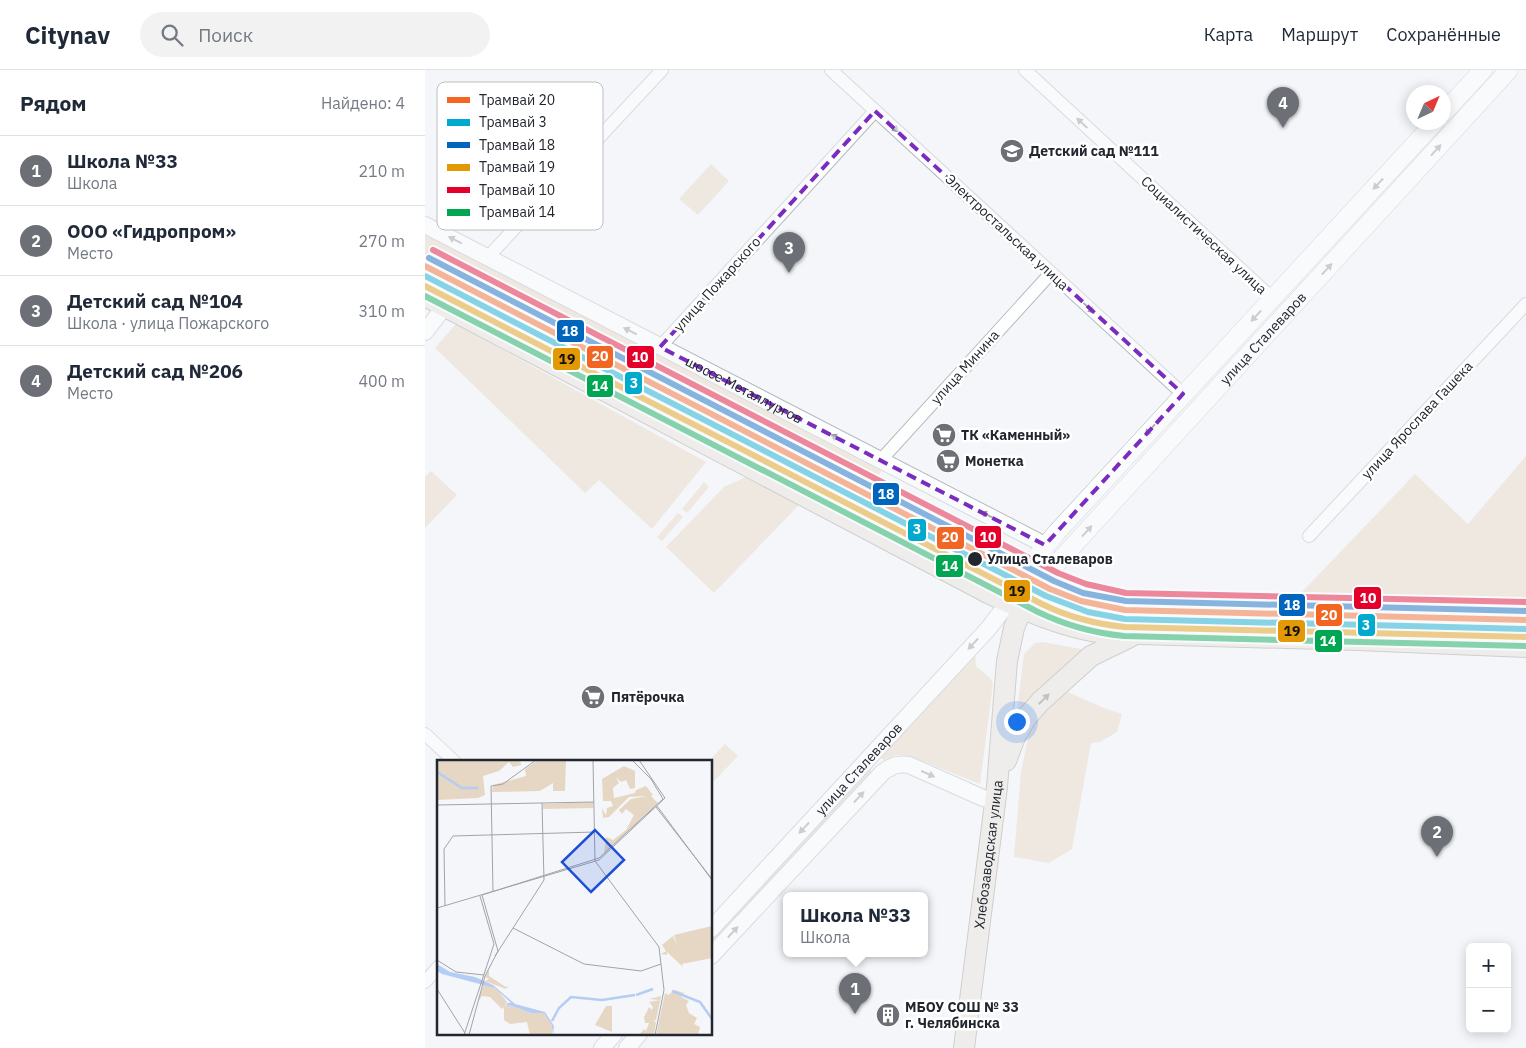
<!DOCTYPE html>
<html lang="ru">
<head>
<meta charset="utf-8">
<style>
  body { margin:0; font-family:"IBM Plex Sans",sans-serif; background:#f2f2f3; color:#1f2937 }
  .controls { position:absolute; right:15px; bottom:15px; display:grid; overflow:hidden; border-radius:8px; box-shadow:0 2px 12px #0003 }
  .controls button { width:45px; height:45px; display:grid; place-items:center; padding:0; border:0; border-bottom:1px solid #e0e1e3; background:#fff; color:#1f2937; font:25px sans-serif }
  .compass { position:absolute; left:981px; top:15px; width:45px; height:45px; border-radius:50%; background:#fff; box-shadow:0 2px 12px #0003; rotate:44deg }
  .you { position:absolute; left:591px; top:651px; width:18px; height:18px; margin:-12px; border:4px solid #fff; border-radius:50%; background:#1a73e8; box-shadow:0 0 0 8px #1a73e833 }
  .badge { display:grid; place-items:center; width:32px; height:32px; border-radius:50%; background:#6c6f75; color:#fff; font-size:16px; font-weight:700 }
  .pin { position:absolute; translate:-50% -41px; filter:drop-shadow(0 1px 2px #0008) }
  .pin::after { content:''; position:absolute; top:26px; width:18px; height:15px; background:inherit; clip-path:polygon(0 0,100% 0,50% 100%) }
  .popup { position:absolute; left:358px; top:822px; width:145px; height:65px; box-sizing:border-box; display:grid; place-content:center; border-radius:8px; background:#fff; filter:drop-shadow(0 1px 4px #0005); font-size:16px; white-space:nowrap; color:#747a83 }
  .popup b { font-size:19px; color:#1f2937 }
  .popup::after { content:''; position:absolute; left:50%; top:100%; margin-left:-10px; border:10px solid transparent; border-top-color:#fff }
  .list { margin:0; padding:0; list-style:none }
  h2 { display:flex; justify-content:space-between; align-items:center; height:65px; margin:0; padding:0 20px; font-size:21px }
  h2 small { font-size:16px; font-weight:400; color:#747a83 }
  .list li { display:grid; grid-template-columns:32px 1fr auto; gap:15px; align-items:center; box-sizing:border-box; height:70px; padding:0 20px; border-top:1px solid #e0e1e3 }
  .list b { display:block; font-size:19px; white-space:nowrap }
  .list p { margin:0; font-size:16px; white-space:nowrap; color:#747a83 }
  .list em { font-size:16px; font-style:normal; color:#747a83 }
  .icon { flex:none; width:28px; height:28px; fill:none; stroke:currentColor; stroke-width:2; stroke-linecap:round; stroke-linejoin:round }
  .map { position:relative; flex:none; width:1101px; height:978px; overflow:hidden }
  header { display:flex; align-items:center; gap:30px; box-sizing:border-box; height:70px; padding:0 25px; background:#fff; border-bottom:1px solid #e0e1e3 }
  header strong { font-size:24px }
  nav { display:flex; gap:28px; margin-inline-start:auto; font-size:18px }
  .search { width:350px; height:45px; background:#f2f2f3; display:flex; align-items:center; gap:12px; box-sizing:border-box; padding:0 18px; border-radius:28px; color:#747a83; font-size:19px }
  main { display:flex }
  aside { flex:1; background:#fff }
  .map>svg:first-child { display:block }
  .green { fill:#e6d7c4 }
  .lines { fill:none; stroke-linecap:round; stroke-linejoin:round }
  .minor-casing { stroke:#b6babf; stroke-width:14 }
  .tertiary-casing { stroke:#b6babf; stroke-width:18 }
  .secondary-casing { stroke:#b6babf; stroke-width:19 }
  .primary-casing { stroke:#a6a096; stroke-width:22 }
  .minor { stroke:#fdfefe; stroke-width:12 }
  .tertiary { stroke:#fdfefe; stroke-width:16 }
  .secondary { stroke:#fdfefe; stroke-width:18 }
  .primary { stroke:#e6e2db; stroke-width:20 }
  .tram-1-casing { stroke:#fff; stroke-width:10 }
  .tram-2-casing { stroke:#fff; stroke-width:10 }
  .tram-3-casing { stroke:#fff; stroke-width:10 }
  .tram-4-casing { stroke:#fff; stroke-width:10 }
  .tram-5-casing { stroke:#fff; stroke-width:10 }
  .tram-6-casing { stroke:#fff; stroke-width:10 }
  .tram-1 { stroke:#f26522; stroke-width:6 }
  .tram-2 { stroke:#00a9ce; stroke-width:6 }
  .tram-3 { stroke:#0065bd; stroke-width:6 }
  .tram-4 { stroke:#e29905; stroke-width:6 }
  .tram-5 { stroke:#e4002b; stroke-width:6 }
  .tram-6 { stroke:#00a651; stroke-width:6 }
  .oneway { fill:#9a9da0 }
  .oneway2 { fill:#848484 }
  .marked { fill:none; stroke:#7b2cbf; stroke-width:4; stroke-dasharray:10 6; stroke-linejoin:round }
  .stop-dot { fill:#22262e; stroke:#fff; stroke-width:2 }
  .labels { text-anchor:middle; stroke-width:5; stroke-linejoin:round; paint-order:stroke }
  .poi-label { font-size:14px; font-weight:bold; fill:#22262e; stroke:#fff; text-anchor:start }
  .street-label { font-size:14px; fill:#22262e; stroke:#fff }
  .stop-label { font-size:14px; font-weight:bold; fill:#22262e; stroke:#fff; text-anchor:start }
  .inset-river { fill:none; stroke:#b5ccf5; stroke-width:2.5 }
  .inset-road { fill:none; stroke:#a0a3a8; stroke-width:1 }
  .view { fill:#1d4ed8; fill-opacity:0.15; stroke:#1d4ed8; stroke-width:2.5 }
  .inset-edge { fill:none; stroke:#22262e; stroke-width:2.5 }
  .key { fill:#fff; stroke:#bdbec0; stroke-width:1 }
  .key-label { font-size:14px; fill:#22262e }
  .line-badge { stroke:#fff; stroke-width:2 }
  .badge-label { font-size:14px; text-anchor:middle; font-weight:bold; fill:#fff }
  .pale-badge-label { font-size:14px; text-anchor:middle; font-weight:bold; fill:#111 }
</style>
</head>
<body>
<header>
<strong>Citynav</strong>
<div class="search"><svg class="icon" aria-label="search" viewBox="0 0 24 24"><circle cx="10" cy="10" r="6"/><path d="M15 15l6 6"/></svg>Поиск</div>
<nav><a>Карта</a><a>Маршрут</a><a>Сохранённые</a></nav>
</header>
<main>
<aside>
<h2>Рядом<small>Найдено: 4</small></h2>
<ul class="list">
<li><span class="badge">1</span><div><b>Школа №33</b><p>Школа</p></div><em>210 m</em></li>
<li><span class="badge">2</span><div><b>ООО «Гидропром»</b><p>Место</p></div><em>270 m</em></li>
<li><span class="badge">3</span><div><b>Детский сад №104</b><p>Школа · улица Пожарского</p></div><em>310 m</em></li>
<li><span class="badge">4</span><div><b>Детский сад №206</b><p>Место</p></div><em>400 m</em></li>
</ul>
</aside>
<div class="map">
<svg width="1101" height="978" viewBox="0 0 1101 978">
  <rect width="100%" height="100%" fill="#f4f6fa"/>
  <path class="green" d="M286 94 304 111 273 145 254 129Z
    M0 158 459 395 447 419 0 189Z
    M31 254 281 392 227 459 174 410 160 423 10 278Z
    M1101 386V544L1011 543 856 544 990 404 1043 454Z
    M6 401 32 425 0 458V407Z
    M323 406 374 435 289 523 241 477 299 417Z
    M279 412 284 417 262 443 257 439Z
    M253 443 258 447 237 471 232 467Z
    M618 572 661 580 590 657 599 584 610 573Z
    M550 579 551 596 566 609 568 614 555 714 487 687 475 685 468 686 461 693 453 684Z
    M638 620 679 638 697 644 692 662 675 672 666 673 647 779 624 793 589 787 596 702 604 663 618 641Z
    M300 674 313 686 289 711 286 709V692H283Z
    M443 699 449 703 286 881V862Z"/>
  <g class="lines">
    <g class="minor-casing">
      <path id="minor" d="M406 0 758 324
        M600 0 847 228
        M63 187 237 0
        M235 277 450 41
        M455 391 626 203
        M884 466 1101 234
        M0 664 30 692
        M0 912 14 896"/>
    </g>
    <g class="tertiary-casing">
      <g id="tertiary">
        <path id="s1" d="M0 155 620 475"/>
        <path d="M0 262 20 236"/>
        <path id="s2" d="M286 859 563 559 580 537"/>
        <path d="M286 886 458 702C467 696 473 693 484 695L558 728 571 730"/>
        <path d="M177 978 189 964"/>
        <path d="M202 978 214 964"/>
      </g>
    </g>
    <g class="secondary-casing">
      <g id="secondary">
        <path d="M1018 43 1058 0"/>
        <path d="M582 532 597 505 632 462 1010 52"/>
        <path id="s3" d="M597 538 614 513 1084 0"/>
      </g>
    </g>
    <g class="primary-casing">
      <g id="primary">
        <path d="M0 226 563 523C599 540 637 557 678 563L933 570 1101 577"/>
        <path d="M581 691 590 667 601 648 615 632 666 586 705 567"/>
        <path id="s4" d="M539 978 572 717 582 591 589 558 597 538"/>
      </g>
    </g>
    <use href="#minor" class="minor"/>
    <use href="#tertiary" class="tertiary"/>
    <use href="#secondary" class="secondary"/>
    <use href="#primary" class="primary"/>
    <g class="tram-1-casing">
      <path id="tram-1" d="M0 196 625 519 656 531 700 540 1101 550"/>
    </g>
    <g class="tram-2-casing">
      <path id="tram-2" d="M0 206 621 526 663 542 700 549 1101 559"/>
    </g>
    <g class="tram-3-casing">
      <path id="tram-3" d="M4 188 629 511 658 523 701 531 1101 541"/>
    </g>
    <g class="tram-4-casing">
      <path id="tram-4" d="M0 216 617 534C643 547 670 554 700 557L1101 567"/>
    </g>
    <g class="tram-5-casing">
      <path id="tram-5" d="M8 180 633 503 661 514 701 523 1101 532"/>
    </g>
    <g class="tram-6-casing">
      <path id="tram-6" d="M0 226 613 542C640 555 669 563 699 566L1100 576"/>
    </g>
    <use href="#tram-1" class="tram-1"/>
    <use href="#tram-2" class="tram-2"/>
    <use href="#tram-3" class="tram-3"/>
    <use href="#tram-4" class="tram-4"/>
    <use href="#tram-5" class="tram-5"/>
    <use href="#tram-6" class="tram-6"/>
  </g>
  <defs><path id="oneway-solid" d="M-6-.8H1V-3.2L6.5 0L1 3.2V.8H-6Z" transform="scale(1.25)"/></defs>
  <g class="oneway">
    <use href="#oneway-solid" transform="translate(657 53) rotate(-137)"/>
    <use href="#oneway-solid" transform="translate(468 57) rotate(43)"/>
    <use href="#oneway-solid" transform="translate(1011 80) rotate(-48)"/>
    <use href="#oneway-solid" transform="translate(953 114) rotate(133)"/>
    <use href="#oneway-solid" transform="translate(30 170) rotate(-153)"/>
    <use href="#oneway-solid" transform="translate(902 199) rotate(-47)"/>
    <use href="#oneway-solid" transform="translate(664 238) rotate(43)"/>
    <use href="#oneway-solid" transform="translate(831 246) rotate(133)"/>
    <use href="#oneway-solid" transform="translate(205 261) rotate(-153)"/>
    <use href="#oneway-solid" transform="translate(725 360) rotate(133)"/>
    <use href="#oneway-solid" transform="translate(412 368) rotate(-153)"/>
    <use href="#oneway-solid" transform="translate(562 445) rotate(-153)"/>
    <use href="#oneway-solid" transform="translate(662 461) rotate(-48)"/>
    <use href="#oneway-solid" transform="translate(548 574) rotate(133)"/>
    <use href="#oneway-solid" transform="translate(503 704) rotate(24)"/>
    <use href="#oneway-solid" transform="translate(434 727) rotate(-47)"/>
    <use href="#oneway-solid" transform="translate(379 758) rotate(133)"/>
    <use href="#oneway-solid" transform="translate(308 862) rotate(-47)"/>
  </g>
  <use class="oneway2" href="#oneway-solid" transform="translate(619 629) rotate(-44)"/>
  <path d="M0 0H1101V978H0ZM450 41 758 324 620 475 235 277Z" fill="#f4f6fa" fill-opacity=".55" fill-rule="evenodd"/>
  <path class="marked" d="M450 41 758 324 620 475 235 277Z"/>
  <defs>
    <g id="school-disc" transform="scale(1.25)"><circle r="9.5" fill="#6c6f75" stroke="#fff"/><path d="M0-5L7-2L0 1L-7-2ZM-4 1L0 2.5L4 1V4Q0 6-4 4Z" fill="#fff"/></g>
    <g id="supermarket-disc" transform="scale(1.25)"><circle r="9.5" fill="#6c6f75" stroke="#fff"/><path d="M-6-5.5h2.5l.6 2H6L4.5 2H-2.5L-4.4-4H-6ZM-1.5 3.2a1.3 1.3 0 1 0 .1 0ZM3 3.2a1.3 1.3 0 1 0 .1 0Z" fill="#fff"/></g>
    <g id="building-disc" transform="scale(1.25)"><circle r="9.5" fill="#6c6f75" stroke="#fff"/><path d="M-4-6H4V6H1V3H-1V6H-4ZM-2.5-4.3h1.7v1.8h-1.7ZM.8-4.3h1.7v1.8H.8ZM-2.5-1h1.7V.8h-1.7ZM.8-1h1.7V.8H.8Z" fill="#fff"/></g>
  </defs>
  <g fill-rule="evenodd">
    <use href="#school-disc" x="587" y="81"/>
    <use href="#supermarket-disc" x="519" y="365"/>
    <use href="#supermarket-disc" x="523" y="391"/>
    <use href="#supermarket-disc" x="168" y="627"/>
    <use href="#building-disc" x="463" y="945"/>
  </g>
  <circle class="stop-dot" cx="550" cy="489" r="8"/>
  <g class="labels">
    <g class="poi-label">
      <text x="604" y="86">Детский сад №111</text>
      <text x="536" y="370">ТК «Каменный»</text>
      <text x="540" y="396">Монетка</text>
      <text x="186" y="632">Пятёрочка</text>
      <text x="480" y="942">МБОУ СОШ № 33<tspan x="480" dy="16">г. Челябинска</tspan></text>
    </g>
    <g class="street-label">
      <text transform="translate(582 162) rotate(43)" y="5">Электростальская улица</text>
      <text transform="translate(779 165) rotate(43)" y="5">Социалистическая улица</text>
      <text transform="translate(292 214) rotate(-48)" y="5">улица Пожарского</text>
      <text dy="5" stroke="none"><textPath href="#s3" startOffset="362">улица Сталеваров</textPath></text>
      <text transform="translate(540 297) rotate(-48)" y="5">улица Минина</text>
      <text dy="5" stroke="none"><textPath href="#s1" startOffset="359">шоссе Металлургов</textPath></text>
      <text transform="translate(992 350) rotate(-47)" y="5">улица Ярослава Гашека</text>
      <text dy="5" stroke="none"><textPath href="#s2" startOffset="218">улица Сталеваров</textPath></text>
      <text dy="5" stroke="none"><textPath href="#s4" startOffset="195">Хлебозаводская улица</textPath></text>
    </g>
    <g class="stop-label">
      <text x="562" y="494">Улица Сталеваров</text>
    </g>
  </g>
  <g transform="translate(12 690)">
    <rect width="275" height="275" fill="#f4f6fa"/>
    <path d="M0 0H83L84 5 76 7 72 2 62 11 46 16 48 35 41 38 0 40ZM101 0 129 1 128 31H116V23L103 31 55 32 56 25 89 16 88 9ZM187 6 198 11V28L193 29 189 20 184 22 179 17 182 23 176 28 177 38 198 33 199 30 209 26 216 35 214 36 221 43 167 94 169 77 176 80 189 70 197 55 189 49 185 54 182 50 194 39 210 36 192 37 172 57 166 58 165 48 169 55 170 48 176 46 174 41H166L165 19ZM156 42V48L106 49V44ZM275 166V198L245 204 246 207 230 192V195L224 194 229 191 225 185 236 176 240 186 237 175ZM52 209V216L69 227 72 225 69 229 48 221 52 219 48 217ZM47 223 60 229 70 242 68 246 74 248 70 244 94 253H107L116 265 115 275H93L90 262 73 264 67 260V247L65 249 53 237 45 236 41 242ZM238 230 247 233 244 237 252 241 249 245 252 253 260 258 257 264 263 267 261 275H219L228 233 231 235ZM224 236 219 260 216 261 219 262 217 275H202L207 269 209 271 212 263H208L207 257 212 247 215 250 216 247 212 242 223 240 212 239ZM169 246H175V272L158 265Z" fill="#e6d7c4"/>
    <path d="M0 204 13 212 38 217 56 225 78 244 108 252 117 266 116 275 115 265 107 253H94L70 244 74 248 69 246 70 243H74L58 228 5 214 0 211Z" fill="#b5ccf5"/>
    <path class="inset-river" d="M0 12 25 28H41M235 231 263 242 275 259M199 235 216 229M115 261 122 248 134 237 165 240 198 235"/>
    <path class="inset-road" d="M156 0 158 101 222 187 227 230 218 275M0 45 157 42M220 46 275 120M219 47 275 119M56 132 54 26 66 24 99 0M8 146 7 89 16 76 158 72M0 148 162 100 228 38 202 0M76 168 147 204 204 211 224 204M58 196 107 120 105 43M0 200 19 212 47 215M0 229 28 273M27 275 57 184 43 136M32 275 48 216 61 191 45 135 162 98 226 39 214 19 195 0"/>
    <path class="view" d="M158 70 187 100 154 132 125 102Z"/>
    <rect width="275" height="275" class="inset-edge"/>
  </g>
  <rect x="12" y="12" width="166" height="148" rx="8" class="key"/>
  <rect x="22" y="27" width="23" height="6" fill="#f26522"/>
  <rect x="22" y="49" width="23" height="7" fill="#00a9ce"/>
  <rect x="22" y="72" width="23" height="6" fill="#0065bd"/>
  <rect x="22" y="94" width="23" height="7" fill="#e29905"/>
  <rect x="22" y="117" width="23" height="6" fill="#e4002b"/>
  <rect x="22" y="139" width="23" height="7" fill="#00a651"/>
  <g class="key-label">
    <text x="54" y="35">Трамвай 20</text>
    <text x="54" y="57">Трамвай 3</text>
    <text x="54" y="80">Трамвай 18</text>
    <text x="54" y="102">Трамвай 19</text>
    <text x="54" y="125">Трамвай 10</text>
    <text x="54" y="147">Трамвай 14</text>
  </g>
  <g class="line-badge">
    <rect x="131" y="249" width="29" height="24" rx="5" fill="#0065bd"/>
    <rect x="161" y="275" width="28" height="24" rx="5" fill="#f26522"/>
    <rect x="201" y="275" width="29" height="24" rx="5" fill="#e4002b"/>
    <rect x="127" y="277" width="29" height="24" rx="5" fill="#e29905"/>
    <rect x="199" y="301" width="19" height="24" rx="5" fill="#00a9ce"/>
    <rect x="161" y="304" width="28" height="24" rx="5" fill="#00a651"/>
    <rect x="447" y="412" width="28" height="24" rx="5" fill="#0065bd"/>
    <rect x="482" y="448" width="20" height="24" rx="5" fill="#00a9ce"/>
    <rect x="549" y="455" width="28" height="24" rx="5" fill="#e4002b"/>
    <rect x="511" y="456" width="29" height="24" rx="5" fill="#f26522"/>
    <rect x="510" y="484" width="29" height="24" rx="5" fill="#00a651"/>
    <rect x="578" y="509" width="28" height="24" rx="5" fill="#e29905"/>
    <rect x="928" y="516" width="29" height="24" rx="5" fill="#e4002b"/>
    <rect x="853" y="523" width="28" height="24" rx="5" fill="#0065bd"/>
    <rect x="890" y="533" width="28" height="24" rx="5" fill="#f26522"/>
    <rect x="932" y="543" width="19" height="24" rx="5" fill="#00a9ce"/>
    <rect x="852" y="549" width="29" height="24" rx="5" fill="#e29905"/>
    <rect x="889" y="559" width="29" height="24" rx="5" fill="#00a651"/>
  </g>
  <g class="badge-label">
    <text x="145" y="266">18</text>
    <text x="175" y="291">20</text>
    <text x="215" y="292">10</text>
    <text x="209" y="318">3</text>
    <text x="175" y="321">14</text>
    <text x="461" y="429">18</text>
    <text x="492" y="464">3</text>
    <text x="563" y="472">10</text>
    <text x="525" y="472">20</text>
    <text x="525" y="501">14</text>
    <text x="943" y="533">10</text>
    <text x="867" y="540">18</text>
    <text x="904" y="550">20</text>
    <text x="941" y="560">3</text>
    <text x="903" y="576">14</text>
  </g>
  <g class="pale-badge-label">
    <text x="142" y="294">19</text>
    <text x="592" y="526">19</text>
    <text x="867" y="566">19</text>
  </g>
</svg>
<div class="controls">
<button>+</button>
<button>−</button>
</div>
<svg class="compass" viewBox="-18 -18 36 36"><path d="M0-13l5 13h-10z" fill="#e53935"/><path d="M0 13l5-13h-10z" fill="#747a83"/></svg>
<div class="you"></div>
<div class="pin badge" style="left:430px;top:944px">1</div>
<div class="popup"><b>Школа №33</b>Школа</div>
<div class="pin badge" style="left:1012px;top:787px">2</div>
<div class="pin badge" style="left:364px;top:203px">3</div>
<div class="pin badge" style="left:858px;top:58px">4</div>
</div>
</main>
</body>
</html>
